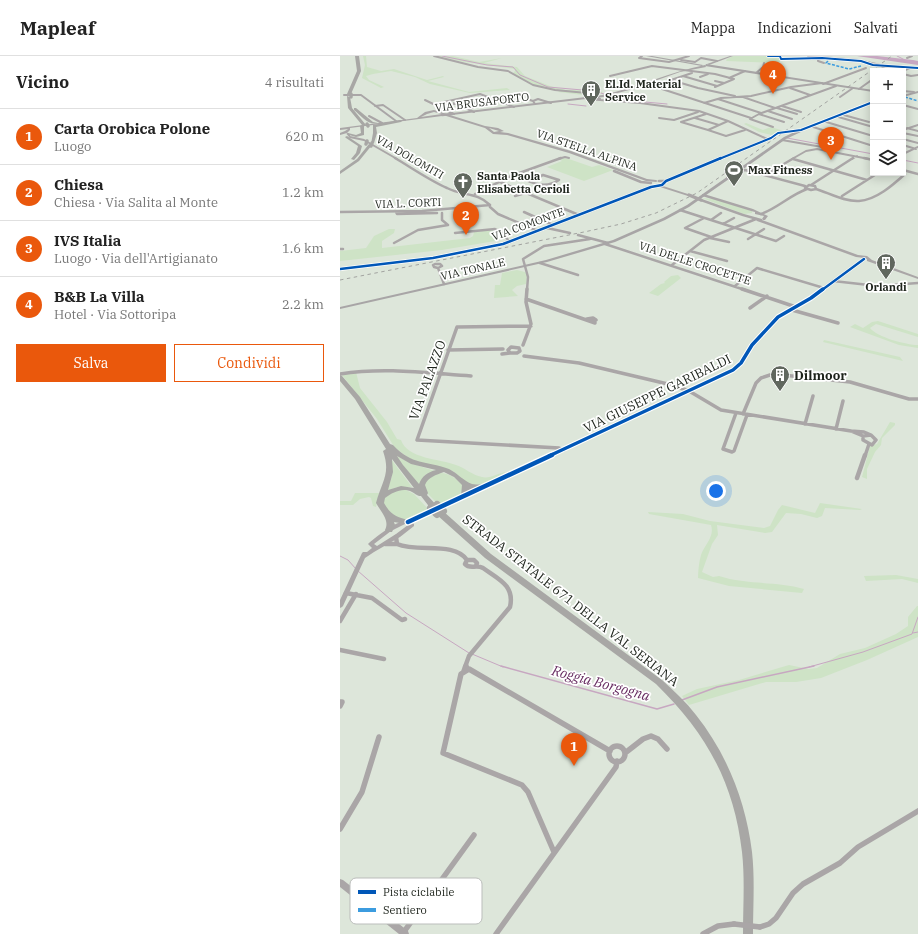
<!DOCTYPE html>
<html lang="it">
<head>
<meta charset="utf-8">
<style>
  body { margin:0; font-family:"IBM Plex Serif",serif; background:#f2f2f2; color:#222 }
  .controls { position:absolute; right:12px; top:12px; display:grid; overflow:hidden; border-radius:0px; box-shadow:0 2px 10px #0003 }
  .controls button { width:36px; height:36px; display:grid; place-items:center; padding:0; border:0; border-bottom:1px solid #e0e0e0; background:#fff; color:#222; font:20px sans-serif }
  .you { position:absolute; left:376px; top:435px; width:14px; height:14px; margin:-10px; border:3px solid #fff; border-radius:50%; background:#1a73e8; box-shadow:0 0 0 6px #1a73e833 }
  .badge { display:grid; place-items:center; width:26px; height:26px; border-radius:50%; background:#ea580c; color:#fff; font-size:13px; font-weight:700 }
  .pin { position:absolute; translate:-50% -33px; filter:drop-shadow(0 1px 2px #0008) }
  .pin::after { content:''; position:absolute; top:21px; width:14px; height:12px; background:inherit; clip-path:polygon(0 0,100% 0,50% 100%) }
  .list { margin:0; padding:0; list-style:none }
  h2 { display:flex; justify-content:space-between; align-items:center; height:52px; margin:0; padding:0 16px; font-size:17px }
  h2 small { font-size:13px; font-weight:400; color:#767676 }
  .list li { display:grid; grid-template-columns:26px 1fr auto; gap:12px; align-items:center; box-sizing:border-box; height:56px; padding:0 16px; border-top:1px solid #e0e0e0 }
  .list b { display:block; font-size:15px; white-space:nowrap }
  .list p { margin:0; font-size:13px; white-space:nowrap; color:#767676 }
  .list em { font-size:13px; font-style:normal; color:#767676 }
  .actions { display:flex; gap:8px; padding:12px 16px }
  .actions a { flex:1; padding:9px 0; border:1px solid #ea580c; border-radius:0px; text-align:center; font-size:14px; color:#ea580c }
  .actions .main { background:#ea580c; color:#fff }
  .icon { flex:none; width:22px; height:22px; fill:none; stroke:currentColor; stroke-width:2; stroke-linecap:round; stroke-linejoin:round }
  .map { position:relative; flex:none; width:578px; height:878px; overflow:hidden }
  header { display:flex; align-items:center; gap:24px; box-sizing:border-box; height:56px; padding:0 20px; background:#fff; border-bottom:1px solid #e0e0e0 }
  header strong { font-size:19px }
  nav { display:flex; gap:22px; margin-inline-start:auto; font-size:14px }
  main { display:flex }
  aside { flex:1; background:#fff }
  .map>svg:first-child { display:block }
  .green { fill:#cee3c6 }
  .water { fill:#c7a7c1 }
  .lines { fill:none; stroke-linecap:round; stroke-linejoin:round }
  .stream-far1 { stroke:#c7a7c1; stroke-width:1 }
  .stream { stroke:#c7a7c1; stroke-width:1.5 }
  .minor-far4 { stroke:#aaa6a7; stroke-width:2 }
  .minor-far3 { stroke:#aaa6a7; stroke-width:2.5 }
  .minor-far2 { stroke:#aaa6a7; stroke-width:3.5 }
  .minor-far1 { stroke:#aaa6a7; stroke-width:4.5 }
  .minor { stroke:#aaa6a7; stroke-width:5.5 }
  .tertiary { fill:#aaa6a7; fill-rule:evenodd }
  .secondary { fill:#a8a5a6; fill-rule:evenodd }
  .trunk { fill:#a8a7a5; fill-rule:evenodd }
  .rail { stroke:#a2a3a0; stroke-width:1; stroke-dasharray:3.5 3.5; stroke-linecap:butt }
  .minor-bridge { stroke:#aaa6a7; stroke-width:5.5 }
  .tertiary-bridge-far1 { stroke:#aaa6a7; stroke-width:2.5 }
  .tertiary-bridge { stroke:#aaa6a7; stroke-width:3.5 }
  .trunk-bridge-far1 { stroke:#a8a7a5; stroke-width:3.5 }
  .trunk-bridge { stroke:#a8a7a5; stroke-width:8 }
  .quiet { stroke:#3c9cdf; stroke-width:1.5; stroke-dasharray:3 1.5; stroke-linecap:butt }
  .cycleway-far3-casing { stroke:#fff; stroke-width:3.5 }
  .cycleway-far2-casing { stroke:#fff; stroke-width:4 }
  .cycleway-far1-casing { stroke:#fff; stroke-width:5.5 }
  .cycleway-casing { stroke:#fff; stroke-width:7 }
  .cycleway-far3 { stroke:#0057b8; stroke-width:2 }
  .cycleway-far2 { stroke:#0057b8; stroke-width:2.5 }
  .cycleway-far1 { stroke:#0057b8; stroke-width:3.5 }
  .cycleway { stroke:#0057b8; stroke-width:4.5 }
  .labels { text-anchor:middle; stroke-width:3.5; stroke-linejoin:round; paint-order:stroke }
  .far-poi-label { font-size:11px; font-weight:bold; fill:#1d231b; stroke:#fff; text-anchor:start }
  .far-street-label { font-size:11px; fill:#1d231b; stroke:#fff }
  .poi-label { font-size:13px; font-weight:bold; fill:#1d231b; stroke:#fff; text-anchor:start }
  .street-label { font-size:13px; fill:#1d231b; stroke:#fff }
  .water-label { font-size:14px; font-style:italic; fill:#662b60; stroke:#fff }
  .key { fill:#fff; stroke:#bbbdbb; stroke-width:1 }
  .key-label { font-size:11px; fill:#1d231b }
</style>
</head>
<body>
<header>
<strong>Mapleaf</strong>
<nav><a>Mappa</a><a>Indicazioni</a><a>Salvati</a></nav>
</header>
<main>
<aside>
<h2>Vicino<small>4 risultati</small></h2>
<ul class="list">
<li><span class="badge">1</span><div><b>Carta Orobica Polone</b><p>Luogo</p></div><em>620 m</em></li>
<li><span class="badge">2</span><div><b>Chiesa</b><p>Chiesa · Via Salita al Monte</p></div><em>1.2 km</em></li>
<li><span class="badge">3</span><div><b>IVS Italia</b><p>Luogo · Via dell'Artigianato</p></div><em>1.6 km</em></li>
<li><span class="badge">4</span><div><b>B&amp;B La Villa</b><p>Hotel · Via Sottoripa</p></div><em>2.2 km</em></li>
</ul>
<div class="actions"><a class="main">Salva</a><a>Condividi</a></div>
</aside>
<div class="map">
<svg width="578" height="878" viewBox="0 0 578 878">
  <rect width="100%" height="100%" fill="#dde6da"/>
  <path class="green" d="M23 0H26L27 11 41 15 54 13 87 24 103 20 104 21 88 25 129 36 167 32 170 34 130 37 90 28 75 21 51 15 33 18 26 20 29 24 44 31 41 32 22 22 25 9Z
    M96 0H113L139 6 162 2 144 7 177 11 185 20 210 30 226 34 251 33 263 36 261 38 251 40 218 36 220 35 194 29 173 17 175 15V13L124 6Z
    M393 0H439L440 6 433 7 386 5 387 3Z
    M406 67 423 74 431 71 444 75 436 80 419 76 404 68Z
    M222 102 229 103 252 111 259 109 273 114 244 125 207 111 222 105 219 103Z
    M362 142 374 143 412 155V157L404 158Z
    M49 173H55L54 177 42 185V192L130 182 133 180 134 176 152 174 155 175 151 178 155 185 102 194 0 205V195L26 192 34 180Z
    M177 214 185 216 187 219 186 228 177 230 172 234 178 240 154 242 155 229H160L162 217Z
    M338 219 341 222 318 240 309 237 321 228 325 227 324 226 331 220Z
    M538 265 578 278V281L536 268 530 272C537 281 566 289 578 289V292L559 289 510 271 515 268 523 272 532 266Z
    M484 284 560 301 563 305 483 286Z
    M16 316 20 332 47 366 57 383 61 384C67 403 101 403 116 409 125 412 132 419 142 421 150 423 158 417 166 416L145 428 132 429 124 425 113 415 91 411 69 402 55 392 37 363 2 319Z
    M550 366 555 367V369L542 382 541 389 535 396 527 413V423L522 421 530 390 537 388Z
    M55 399 70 407 95 415 85 419 78 429Z
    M51 403 72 431H57L47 435 52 420Z
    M98 417C110 416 116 423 124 430L121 439 99 449 85 435 84 425Z
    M64 433 74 438 90 455 67 465 57 464 44 450 43 443 51 436Z
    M15 437H39L36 451 33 450 31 442 29 441 20 443 13 449H0V445H11Z
    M480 447 522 453 520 454 485 452 482 460 477 462 461 458 446 457 432 476 425 477 377 469 378 479 372 488 362 516 373 521 379 520C406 529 437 525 464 533L462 537 389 530 358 522C358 515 359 506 361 499 364 489 375 481 371 469L309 458 308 456 343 458 370 465 424 472 430 470 438 454 442 449 475 457Z
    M556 519 578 523V527L562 523 526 525 524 520Z
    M577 550H578V581L527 604 481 622 456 626H426L349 649 342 640 357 633 399 624 449 609 469 613 477 612 500 598 525 592 556 578 568 570V561Z"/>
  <path class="water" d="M517 0H537L573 4 578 5V9Z"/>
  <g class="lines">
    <path class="stream-far1" d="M102 0 147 9 173 11 180 19 208 31 254 35 264 38
      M557 0 565 4
      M269 40 283 44 327 48
      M228 48 246 50
      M447 82 533 98
      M563 104 578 107
      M0 500 8 504 16 513
      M18 515 66 557 129 597
      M573 577 578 576
      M132 598 163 611
      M469 611 523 596 572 578 578 561"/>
    <path class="stream" d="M161 610 317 653 334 648
      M342 644 377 631 474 610"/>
    <path class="minor-far4" d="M94 0 138 11 168 15 193 29 215 34 247 37 260 43
      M302 0 299 2 329 6 349 0
      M440 0 441 3
      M468 0 518 4 545 10 578 12
      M478 0V5L484 7
      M567 2 572 0
      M341 4 355 6 361 2 377 5
      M539 15 545 10
      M563 15 572 11
      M416 17 423 11 424 7
      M563 18 571 20 578 19
      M270 20 312 10 375 18 394 23
      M343 20 377 30
      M360 21 368 18
      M389 22 405 15
      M331 24 358 32 395 40
      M375 25 384 27
      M306 26 316 29 352 17
      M483 28 526 12
      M375 31 394 23
      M450 32 470 39
      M322 33 411 62
      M322 33 339 27
      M519 33 533 23
      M563 35 574 36
      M4 39H21L56 65
      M403 41 435 52
      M500 41 513 32
      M187 43 193 45
      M247 43 300 47 359 55 388 65 427 83 378 103
      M378 43 421 57
      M85 44 114 58
      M114 47 134 56
      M364 47 381 42 411 40 451 31 482 27
      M95 48 140 38 174 51
      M114 48 127 44 139 49 129 53
      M195 48 193 45 198 43 211 47
      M563 49 578 53
      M35 50 43 49 65 64
      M442 50 461 56
      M437 52 457 58
      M428 55 452 63
      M366 58 341 66 368 74 388 65
      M419 58 444 66
      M500 58 529 66
      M29 60 42 67
      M495 60 533 71
      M319 62 334 64 358 56
      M355 62 379 69
      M483 65 533 80
      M470 70 530 89
      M433 71 410 63 419 58 496 30
      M567 72 578 75
      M368 74 386 80 405 74
      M563 74 578 69
      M563 77 578 80
      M8 78 10 81 24 84 57 103
      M563 83 578 87
      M442 84 482 91
      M563 89 576 93
      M563 98 578 91
      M218 103 225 101 229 102
      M452 103 466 95 477 93 529 103
      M512 103 517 100"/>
    <path class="minor-far3" d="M55 102C72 112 89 124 107 132 122 140 137 136 150 149
      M524 102 533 104
      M453 103 527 124
      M563 114 578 118
      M274 115 301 126 311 127
      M398 115 405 114 465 130
      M175 119C190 126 204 134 219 124L203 119 190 125
      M425 119 454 102
      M319 125H326L381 102
      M160 126 239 159
      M469 129 475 130 476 133 471 134 465 132Z
      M471 129 513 102
      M476 133C489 137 505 146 519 145 536 144 553 129 565 118L563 116
      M135 138 171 120 221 102
      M175 140 185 137
      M502 140 538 117
      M150 151 158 158 198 175
      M340 154 436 185 444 180
      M0 156 82 155 150 149
      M56 156 57 158 97 157
      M184 156 213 169
      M421 158C438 152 450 139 467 133
      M364 162 345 172 371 181
      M371 164 381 157
      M383 168 394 162
      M207 172 230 177
      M115 177 155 173 161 176 170 186
      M238 179 268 187
      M370 182 389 186
      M408 183 424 173
      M54 187 78 174 108 169 102 164V157
      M265 188 405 234
      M0 193H3
      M350 195 387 205
      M200 207 238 219
      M95 208H100L102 210 98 212 94 211 93 209Z
      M332 209 364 184 416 163
      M98 212 104 228
      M493 225 538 230 578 227
      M395 230 417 212 484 232
      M187 234 188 221 183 203 204 190 250 183"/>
    <path class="minor-far2" d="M402 233 456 251
      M186 243 255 267
      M410 252 427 240
      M452 254 498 267
      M247 263 253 262 256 264 252 266
      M191 270 117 271 77 384 219 392 224 394
      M183 289 191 268 186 246 187 233
      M171 291 179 292 180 295 177 297H170L168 294Z
      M108 294 163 293
      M162 298 170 297
      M184 300 239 307 332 329 349 335 381 354 511 375
      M0 318C44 311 87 317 131 320
      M396 357 383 393 392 396 394 395 407 359
      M403 358 416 327 421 322 433 318 510 326 569 343H578
      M465 368 473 340
      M496 373 503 345
      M523 380V384L532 389 536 384 531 379
      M523 380 511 375 524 376 531 379
      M523 380 531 379
      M525 400 529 388"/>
    <path class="minor-far1" d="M517 422 525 399
      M45 488H57L56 481
      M57 488C78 497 114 485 127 504L125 508C130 514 136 508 143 512 158 523 175 529 170 551L129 600 125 611
      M127 504H134L137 507 136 510
      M6 537 32 542 62 564 65 563
      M0 565 16 538
      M0 594 44 603"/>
    <path class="minor" d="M124 615 126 610
      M0 646H2L0 650
      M269 698a8 8 0 1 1 16 0a8 8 0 1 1-16 0Z
      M285 697 303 683 311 680 318 683 327 693
      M0 773 22 736 39 681
      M214 796 188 736 182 729 103 697 121 618 129 613 270 695
      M420 871 429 868 436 862 453 837 463 828 500 807 518 791 578 755
      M63 877 134 779
      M156 878 276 711 277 705
      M363 878 378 870 394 868"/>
    <path class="tertiary" d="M390 0H393L369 9 367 8Z
      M365 9 366 11 340 16 289 34 263 41 112 59 111 58 112 57 263 39C298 31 330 16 365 9Z
      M94 54 145 70 158 72 164 75 160 76 168 77 231 95 307 123 316 124 318 125 316 126 306 125 229 97 167 79 153 78 145 72 103 59 102 60 10 72V74L7 77 0 79V77L5 75 8 73 0 74V72L77 62 85 56ZM94 56 102 58 81 61 87 58ZM149 72 159 75 154 76Z
      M324 127 326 128 323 130 351 139 348 140 320 131 312 132 164 189 93 203 0 214V212L93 201 162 187 310 130 319 129Z
      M362 138H364L413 153 428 160 425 164H423L422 163 424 160 415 158V156L411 155 362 140Z
      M360 143H362L404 158 422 163V164L518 199 527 200 532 204 578 221V223L527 205V203L525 202 516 201 417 165 416 164 402 160 360 145Z
      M523 202 526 203 472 243 439 262 414 290 402 308 394 315 72 466 74 468V470L60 481 34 496 25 502 3 550 2 551 0 552V544L22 497 23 496H27L32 492 28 488 29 487C38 480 55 465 66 465L392 313 399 306 411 288 437 260 470 241ZM65 468 68 469 56 478 37 490 34 488 51 475Z
      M0 823 3 824 68 875 69 878H59L0 831Z"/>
    <path class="secondary" d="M306 0H312L363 9 362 10Z
      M366 8 533 34V36L365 10Z
      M578 35V37L563 41V39Z
      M533 45V47L465 74 446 83 349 151 325 164 275 186 207 206 0 253V251L206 204 273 184 323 162 347 149 444 81 463 72Z"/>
    <path class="trunk" d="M15 0H19L21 15 11 38 9 39 7 38 17 15Z
      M7 40 10 41 12 52 26 69 24 70V79L16 81 6 78 8 77 16 79 21 77 20 70 22 69 8 52Z
      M14 52H16L33 66 38 67C29 70 21 60 14 54Z
      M60 64 62 65 61 66 36 71 37 77 34 87 31 88 33 77V69Z
      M7 80 22 90 20 97 14 104 11 103 16 97 18 90 6 82 5 81Z
      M29 88 32 89 19 105 0 118V115L17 103Z
      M0 319 2 320 20 341 50 388 53 389C73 410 85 404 109 413 117 417 124 425 132 428 137 429 143 428 147 429L148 431 147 433 133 432 137 436 136 438H134L128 436 129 440 125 442 121 440 122 429 114 421 104 416C96 419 88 421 85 429L88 437 87 439 98 451 94 453H91L81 440C77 440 76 438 72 436 63 431 53 436 45 442L44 447C50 458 56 461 68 464L69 466 65 468 54 466 55 469 52 476H46L45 474C50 464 41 456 36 447 42 425 51 418 43 395L46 393 15 343 0 325ZM57 400 71 408 96 414C88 416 82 420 79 428L63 409ZM52 403 58 411 74 432 61 430 48 434 53 416Z
      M97 455H103L151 498 322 624C334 635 346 646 356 659 387 698 406 746 412 796 415 823 413 851 413 878H403C403 851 405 823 402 796 394 726 366 677 316 628L145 502 97 459 96 457Z"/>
    <path class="rail" d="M0 224 244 176 281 168 316 157 357 137 552 0"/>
    <path class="minor-bridge" d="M394 868 420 871"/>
    <path class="tertiary-bridge-far1" d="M102 59 112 58"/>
    <path class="tertiary-bridge" d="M349 139 361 144"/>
    <path class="trunk-bridge-far1" d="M11 38V41
      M27 68 28 70
      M26 88 27 85
      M31 90 32 87"/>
    <path class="trunk-bridge" d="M97 449 103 455
      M91 452 97 458"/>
    <path class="quiet" d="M488 5 486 7 509 13 521 10
      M565 41 578 45"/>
    <g class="cycleway-far3-casing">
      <path id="cycleway-far3" d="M428 0H440L441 3 482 2 521 5 533 9 578 12
        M379 103 431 82 438 77 461 74 533 46"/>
    </g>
    <g class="cycleway-far2-casing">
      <path id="cycleway-far2" d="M0 213 93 202 163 188 311 131 322 129 326 125 381 102
        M482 234 524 203"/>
    </g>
    <g class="cycleway-far1-casing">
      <path id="cycleway-far1" d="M209 400 393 314 401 307 412 289 438 261 471 242 483 233"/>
    </g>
    <g class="cycleway-casing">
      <path id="cycleway" d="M68 466 212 399"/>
    </g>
    <use href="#cycleway-far3" class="cycleway-far3"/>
    <use href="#cycleway-far2" class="cycleway-far2"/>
    <use href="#cycleway-far1" class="cycleway-far1"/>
    <use href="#cycleway" class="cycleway"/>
  </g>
  <defs>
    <g id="building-pin" transform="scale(1)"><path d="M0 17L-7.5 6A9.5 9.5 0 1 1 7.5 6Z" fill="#60675e" stroke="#fff"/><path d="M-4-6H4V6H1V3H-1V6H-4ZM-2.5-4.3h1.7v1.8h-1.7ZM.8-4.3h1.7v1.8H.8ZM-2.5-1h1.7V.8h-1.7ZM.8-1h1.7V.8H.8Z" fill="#fff"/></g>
    <g id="stadium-pin" transform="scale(1)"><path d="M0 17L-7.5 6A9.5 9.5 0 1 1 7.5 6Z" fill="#60675e" stroke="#fff"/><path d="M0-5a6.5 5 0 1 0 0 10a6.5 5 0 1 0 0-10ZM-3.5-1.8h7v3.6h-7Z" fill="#fff"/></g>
    <g id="church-pin" transform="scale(1)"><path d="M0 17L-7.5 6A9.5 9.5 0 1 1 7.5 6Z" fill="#60675e" stroke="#fff"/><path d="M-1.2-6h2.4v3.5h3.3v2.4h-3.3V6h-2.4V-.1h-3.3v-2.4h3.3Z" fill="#fff"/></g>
  </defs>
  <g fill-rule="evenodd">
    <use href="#building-pin" x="251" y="34"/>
    <use href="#stadium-pin" x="394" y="114"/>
    <use href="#church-pin" x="123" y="126"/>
    <use href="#building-pin" x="546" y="207"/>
    <use href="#building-pin" x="440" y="319"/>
  </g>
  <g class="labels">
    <g class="far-poi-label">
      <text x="265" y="32">El.Id. Material<tspan x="265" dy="13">Service</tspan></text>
      <text x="408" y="118">Max Fitness</text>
      <text x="137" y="124">Santa Paola<tspan x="137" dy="13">Elisabetta Cerioli</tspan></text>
      <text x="546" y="235" text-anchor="middle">Orlandi</text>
    </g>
    <g class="far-street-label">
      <text transform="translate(142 46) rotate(-7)" y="4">VIA BRUSAPORTO</text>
      <text transform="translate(247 94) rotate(19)" y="4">VIA STELLA ALPINA</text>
      <text transform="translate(70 101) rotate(30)" y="4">VIA DOLOMITI</text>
      <text transform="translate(68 147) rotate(-2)" y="4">VIA L. CORTI</text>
      <text transform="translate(188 168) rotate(-20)" y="4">VIA COMONTE</text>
      <text transform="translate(355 207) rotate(18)" y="4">VIA DELLE CROCETTE</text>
      <text transform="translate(133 213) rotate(-13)" y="4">VIA TONALE</text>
    </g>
    <g class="poi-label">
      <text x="454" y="324">Dilmoor</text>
    </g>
    <g class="street-label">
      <text transform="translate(87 324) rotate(-70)" y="5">VIA PALAZZO</text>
      <text transform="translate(317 337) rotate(-26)" y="5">VIA GIUSEPPE GARIBALDI</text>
      <text transform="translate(231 544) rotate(38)" y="5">STRADA STATALE 671 DELLA VAL SERIANA</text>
    </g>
    <g class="water-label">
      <text transform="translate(261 627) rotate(15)" y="5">Roggia Borgogna</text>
    </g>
  </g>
  <rect x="10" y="822" width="132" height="46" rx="6" class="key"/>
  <rect x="18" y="834" width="18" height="4" fill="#0057b8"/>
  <rect x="18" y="852" width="18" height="4" fill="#3c9cdf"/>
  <g class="key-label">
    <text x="43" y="840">Pista ciclabile</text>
    <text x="43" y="858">Sentiero</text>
  </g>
</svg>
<div class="controls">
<button>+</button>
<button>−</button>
<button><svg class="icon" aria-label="layers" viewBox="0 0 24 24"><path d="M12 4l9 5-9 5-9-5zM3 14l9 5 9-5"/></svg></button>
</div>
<div class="you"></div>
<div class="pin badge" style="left:234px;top:710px">1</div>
<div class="pin badge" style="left:126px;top:179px">2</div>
<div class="pin badge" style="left:491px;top:104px">3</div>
<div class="pin badge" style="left:433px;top:38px">4</div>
</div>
</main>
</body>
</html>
